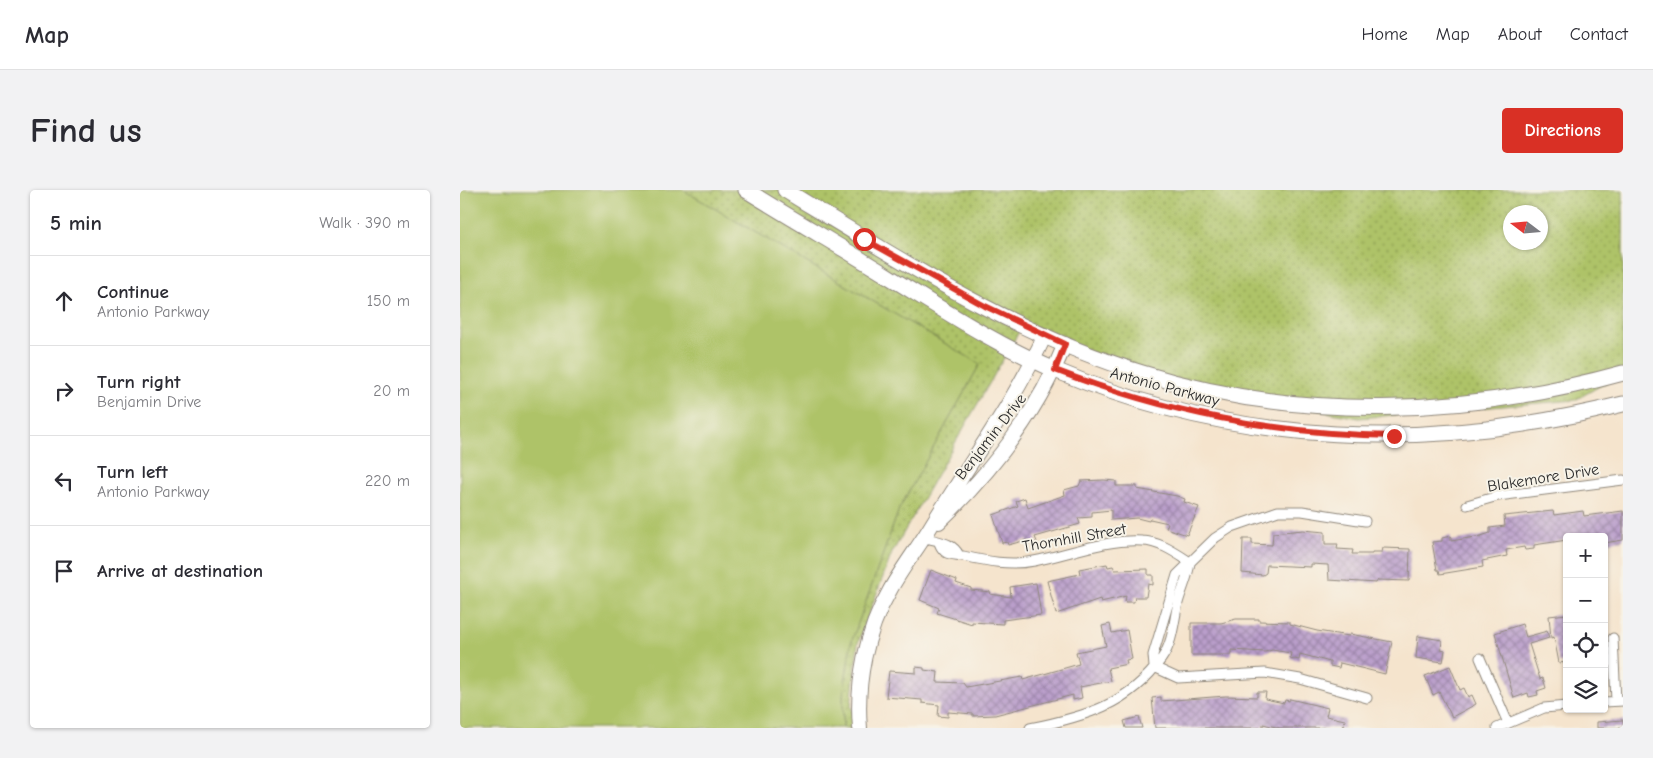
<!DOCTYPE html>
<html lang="en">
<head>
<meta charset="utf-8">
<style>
  body { margin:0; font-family:"Comic Neue",sans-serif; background:#f2f2f3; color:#2b2b33 }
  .controls { position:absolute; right:15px; bottom:15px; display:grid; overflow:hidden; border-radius:5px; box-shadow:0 1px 4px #0004 }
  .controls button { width:45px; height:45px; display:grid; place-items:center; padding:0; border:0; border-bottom:1px solid #e1e1e2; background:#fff; color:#2b2b33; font:25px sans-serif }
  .compass { position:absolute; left:1043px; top:15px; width:45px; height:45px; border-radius:50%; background:#fff; box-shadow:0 1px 4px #0004; rotate:286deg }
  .stop { position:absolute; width:15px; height:15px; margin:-11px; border:4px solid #d93025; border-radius:50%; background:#fff }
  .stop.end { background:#d93025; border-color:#fff; box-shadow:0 1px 5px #0008 }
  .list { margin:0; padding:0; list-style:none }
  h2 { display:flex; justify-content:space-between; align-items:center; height:65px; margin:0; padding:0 20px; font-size:21px }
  h2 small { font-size:16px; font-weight:400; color:#7c7c81 }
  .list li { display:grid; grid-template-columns:32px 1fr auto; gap:15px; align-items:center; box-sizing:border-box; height:90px; padding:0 20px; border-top:1px solid #e1e1e2 }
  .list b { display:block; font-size:19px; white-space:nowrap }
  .list p { margin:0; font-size:16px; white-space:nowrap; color:#7c7c81 }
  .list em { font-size:16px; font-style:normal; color:#7c7c81 }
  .icon { flex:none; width:28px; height:28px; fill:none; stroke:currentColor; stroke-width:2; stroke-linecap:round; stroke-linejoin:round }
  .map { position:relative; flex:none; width:1163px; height:538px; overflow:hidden; border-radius:5px }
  header { display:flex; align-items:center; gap:30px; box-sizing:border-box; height:70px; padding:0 25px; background:#fff; border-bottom:1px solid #e1e1e2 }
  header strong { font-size:24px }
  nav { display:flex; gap:28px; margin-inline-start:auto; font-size:18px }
  .intro { display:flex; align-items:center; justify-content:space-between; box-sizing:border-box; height:120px; padding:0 30px }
  h1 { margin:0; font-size:35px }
  .button { padding:12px 22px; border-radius:5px; background:#d93025; color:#fff; font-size:18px; font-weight:700 }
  main { display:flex; gap:30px; padding:0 30px }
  aside { flex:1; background:#fff; border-radius:5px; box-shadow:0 1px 4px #0004 }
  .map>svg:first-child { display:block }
  .grass { fill:url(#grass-dots); stroke:#6c7749; fill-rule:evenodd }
  .park { fill:#aec367; stroke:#6c7749 }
  .building { fill:url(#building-cross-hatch) }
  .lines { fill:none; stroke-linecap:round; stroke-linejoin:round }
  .minor-casing { stroke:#90887c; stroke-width:11 }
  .secondary-casing { stroke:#90887c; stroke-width:16 }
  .primary-casing { stroke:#90887c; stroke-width:17 }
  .minor { stroke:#fff; stroke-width:9 }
  .secondary { stroke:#fff; stroke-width:14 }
  .primary { stroke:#fff; stroke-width:15 }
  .route { stroke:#d93025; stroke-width:6 }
  .labels { text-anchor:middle; stroke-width:4; stroke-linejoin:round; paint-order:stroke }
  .street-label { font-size:16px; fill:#2b2b2b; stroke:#f7f3e8 }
</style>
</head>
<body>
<header>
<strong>Map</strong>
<nav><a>Home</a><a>Map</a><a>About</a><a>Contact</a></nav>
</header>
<div class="intro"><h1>Find us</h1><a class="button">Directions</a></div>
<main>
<aside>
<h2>5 min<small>Walk · 390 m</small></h2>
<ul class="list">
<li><svg class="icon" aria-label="ahead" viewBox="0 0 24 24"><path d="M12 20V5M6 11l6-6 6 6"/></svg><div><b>Continue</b><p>Antonio Parkway</p></div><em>150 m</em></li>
<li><svg class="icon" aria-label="right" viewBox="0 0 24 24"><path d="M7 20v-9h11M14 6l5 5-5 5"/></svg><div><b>Turn right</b><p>Benjamin Drive</p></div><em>20 m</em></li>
<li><svg class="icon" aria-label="left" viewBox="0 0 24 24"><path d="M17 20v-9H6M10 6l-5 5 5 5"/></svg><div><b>Turn left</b><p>Antonio Parkway</p></div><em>220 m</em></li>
<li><svg class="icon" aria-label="arrive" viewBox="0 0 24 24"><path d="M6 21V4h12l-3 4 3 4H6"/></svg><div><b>Arrive at destination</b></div></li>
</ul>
</aside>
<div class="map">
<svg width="1163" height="538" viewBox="0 0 1163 538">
  <defs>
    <pattern id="grass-dots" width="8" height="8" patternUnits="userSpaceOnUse" patternTransform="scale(1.25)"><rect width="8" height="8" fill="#aec367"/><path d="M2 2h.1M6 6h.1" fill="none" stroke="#8e9f55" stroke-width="1.8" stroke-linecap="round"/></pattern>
    <pattern id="building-cross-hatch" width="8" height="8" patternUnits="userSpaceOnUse" patternTransform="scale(1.25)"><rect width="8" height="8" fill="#ba9ecb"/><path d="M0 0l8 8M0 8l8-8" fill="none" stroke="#9781a5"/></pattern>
  </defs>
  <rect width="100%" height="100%" fill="#f7f3e8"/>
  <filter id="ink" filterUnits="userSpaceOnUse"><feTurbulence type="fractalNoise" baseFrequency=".02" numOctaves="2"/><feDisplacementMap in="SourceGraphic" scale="10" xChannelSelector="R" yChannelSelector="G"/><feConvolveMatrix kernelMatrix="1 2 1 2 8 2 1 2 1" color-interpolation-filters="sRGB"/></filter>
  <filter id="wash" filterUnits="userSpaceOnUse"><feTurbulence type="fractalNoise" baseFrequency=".0096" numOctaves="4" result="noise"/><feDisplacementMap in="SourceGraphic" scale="20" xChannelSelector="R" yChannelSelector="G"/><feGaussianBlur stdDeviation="1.12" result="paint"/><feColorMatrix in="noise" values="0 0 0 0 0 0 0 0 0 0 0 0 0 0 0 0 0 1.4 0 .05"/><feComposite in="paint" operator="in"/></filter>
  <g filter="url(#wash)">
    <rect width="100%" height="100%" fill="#f5e4cd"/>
    <path class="grass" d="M223 0H1163V183L1115 210 899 228 681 188 564 133 432 363 398 453 391 516 397 538H383V505L391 453 439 319 520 174ZM1050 22H1080V52H1050Z"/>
    <path class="park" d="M0 0H223L520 174 439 319 391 453 383 505V538H0Z"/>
    <g id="blocks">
      <path class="building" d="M644 290 656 291V296H677V299L717 306 725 309 724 312 739 317 727 345 706 338 708 333 690 329 689 331 677 328 651 330V320L632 322V327L618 328 620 334 575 347 577 352 568 354 567 350 548 355 547 352 542 353 533 325 558 316 556 311 565 308 568 318 605 305 604 300 619 296 621 291Z
        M1093 321 1094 325 1123 321 1124 326 1163 321V350L1144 353V347H1107V350L1074 355V359L1065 360 1064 357 1046 360 1047 366 1022 371 1023 377 980 384 979 380H977L972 352 982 351V348L991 346V351L1021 346 1030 343V338L1045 336 1044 326Z
        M843 340 865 342V354H878L877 359 893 360 892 364H912V362H922L923 358 950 359 949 391 918 390 916 393 869 390 868 375 851 374V377L807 375 806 383 803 385 782 383 783 349H792V354L812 355 813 343Z
        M647 374 648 377 653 376 655 380 688 379V385H693V395L688 394 686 407H675L674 412H665L666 406 641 412 640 409 596 424 587 391 620 384 619 379Z
        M471 380 497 390 496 393 511 398V400L531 402 530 404 551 407 550 397 576 393 581 425 543 430V434L512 432V434L477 423 479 418 460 410Z
        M1107 424V472L1099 473 1094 447 1091 448 1089 426Z
        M776 429H799V431L830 432V434L857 441 889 446 890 444 932 452 925 484 880 473 879 478 870 476V472L840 464 839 470 830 468 831 463 812 460 805 462 771 460V465H731V433H761Z
        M650 434 652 443 667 440 672 469 666 470 667 474 648 478 651 491 620 497 622 508 613 510V505L535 525 513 526V524L488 522V527L478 526 479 515 462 513V510L426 507 429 481 456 483V477L464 478V480L478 482 477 492 503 493 506 497 562 487 563 490 619 474 616 462 646 456 642 436Z
        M1062 434 1066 447 1087 441 1089 448 1069 454 1080 489 1083 488 1086 498 1077 501 1078 505 1069 507 1068 503 1054 508 1035 443Z
        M958 446 982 450 981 459 985 460 983 472 956 468Z
        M990 476 1000 500 1004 498 1008 507 1012 505 1016 514 992 527 979 502 973 505 965 486Z
        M797 502H806L805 509 824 513 825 510 829 511 830 509 868 518 866 526 885 530 883 538H820L803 534V538H695L692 508 701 507V511L766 506 797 507Z
        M679 527 682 538H666L664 531Z
        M1163 530V538H1137V532Z"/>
    </g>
  </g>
  <g filter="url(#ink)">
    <use href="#blocks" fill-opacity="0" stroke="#90887c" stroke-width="1"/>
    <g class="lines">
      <g class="minor-casing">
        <path id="minor" d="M1007 315 1038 306 1163 290
          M464 347C477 352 492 351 499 365
          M479 353C484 366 491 364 503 366 526 371 550 376 574 371 610 364 645 349 682 351 699 351 716 363 730 372
          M1153 448 1156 511
          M1020 468 1048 533
          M694 477 693 465 717 385 755 348 772 337 818 321H842L905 331
          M694 477 718 488 805 483 840 489 907 508
          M1144 512 1163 511
          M570 538C624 527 669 515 702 468 713 453 714 430 718 413 722 399 728 387 730 373
          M1037 538 1084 518 1107 516"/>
      </g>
      <g class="secondary-casing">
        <path id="secondary" d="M479 332C531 282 578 222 605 154
          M400 538C396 493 406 441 429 402 440 381 455 362 468 341 507 276 553 215 585 145"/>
      </g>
      <g class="primary-casing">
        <path id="primary" d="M286 0C334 30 383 58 431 88 485 121 537 155 595 180 777 257 973 262 1163 214
          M325 0C438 69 554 144 682 183 838 232 1007 226 1163 183"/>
      </g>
      <use href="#minor" class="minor"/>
      <use href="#secondary" class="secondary"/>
      <use href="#primary" class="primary"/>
    </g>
  </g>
  <g class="lines" filter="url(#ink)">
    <path class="route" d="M404 49 525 116 605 154 595 180C707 223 815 244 934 246"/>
  </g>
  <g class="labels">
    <g class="street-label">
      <text transform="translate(705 196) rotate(15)" y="6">Antonio Parkway</text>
      <text transform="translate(530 246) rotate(-52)" y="6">Benjamin Drive</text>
      <text transform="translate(1083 287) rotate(-9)" y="6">Blakemore Drive</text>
      <text transform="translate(614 347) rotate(-10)" y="6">Thornhill Street</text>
    </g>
  </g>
</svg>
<div class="controls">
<button>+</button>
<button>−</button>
<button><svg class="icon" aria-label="locate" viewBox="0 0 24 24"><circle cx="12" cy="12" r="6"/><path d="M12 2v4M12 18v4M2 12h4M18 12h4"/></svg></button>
<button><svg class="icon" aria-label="layers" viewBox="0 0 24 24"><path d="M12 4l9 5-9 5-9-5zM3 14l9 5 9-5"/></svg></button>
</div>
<svg class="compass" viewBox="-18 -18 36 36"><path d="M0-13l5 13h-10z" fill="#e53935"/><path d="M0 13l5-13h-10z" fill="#7c7c81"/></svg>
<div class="stop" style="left:404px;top:49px"></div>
<div class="stop end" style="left:934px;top:246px"></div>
</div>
</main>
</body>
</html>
